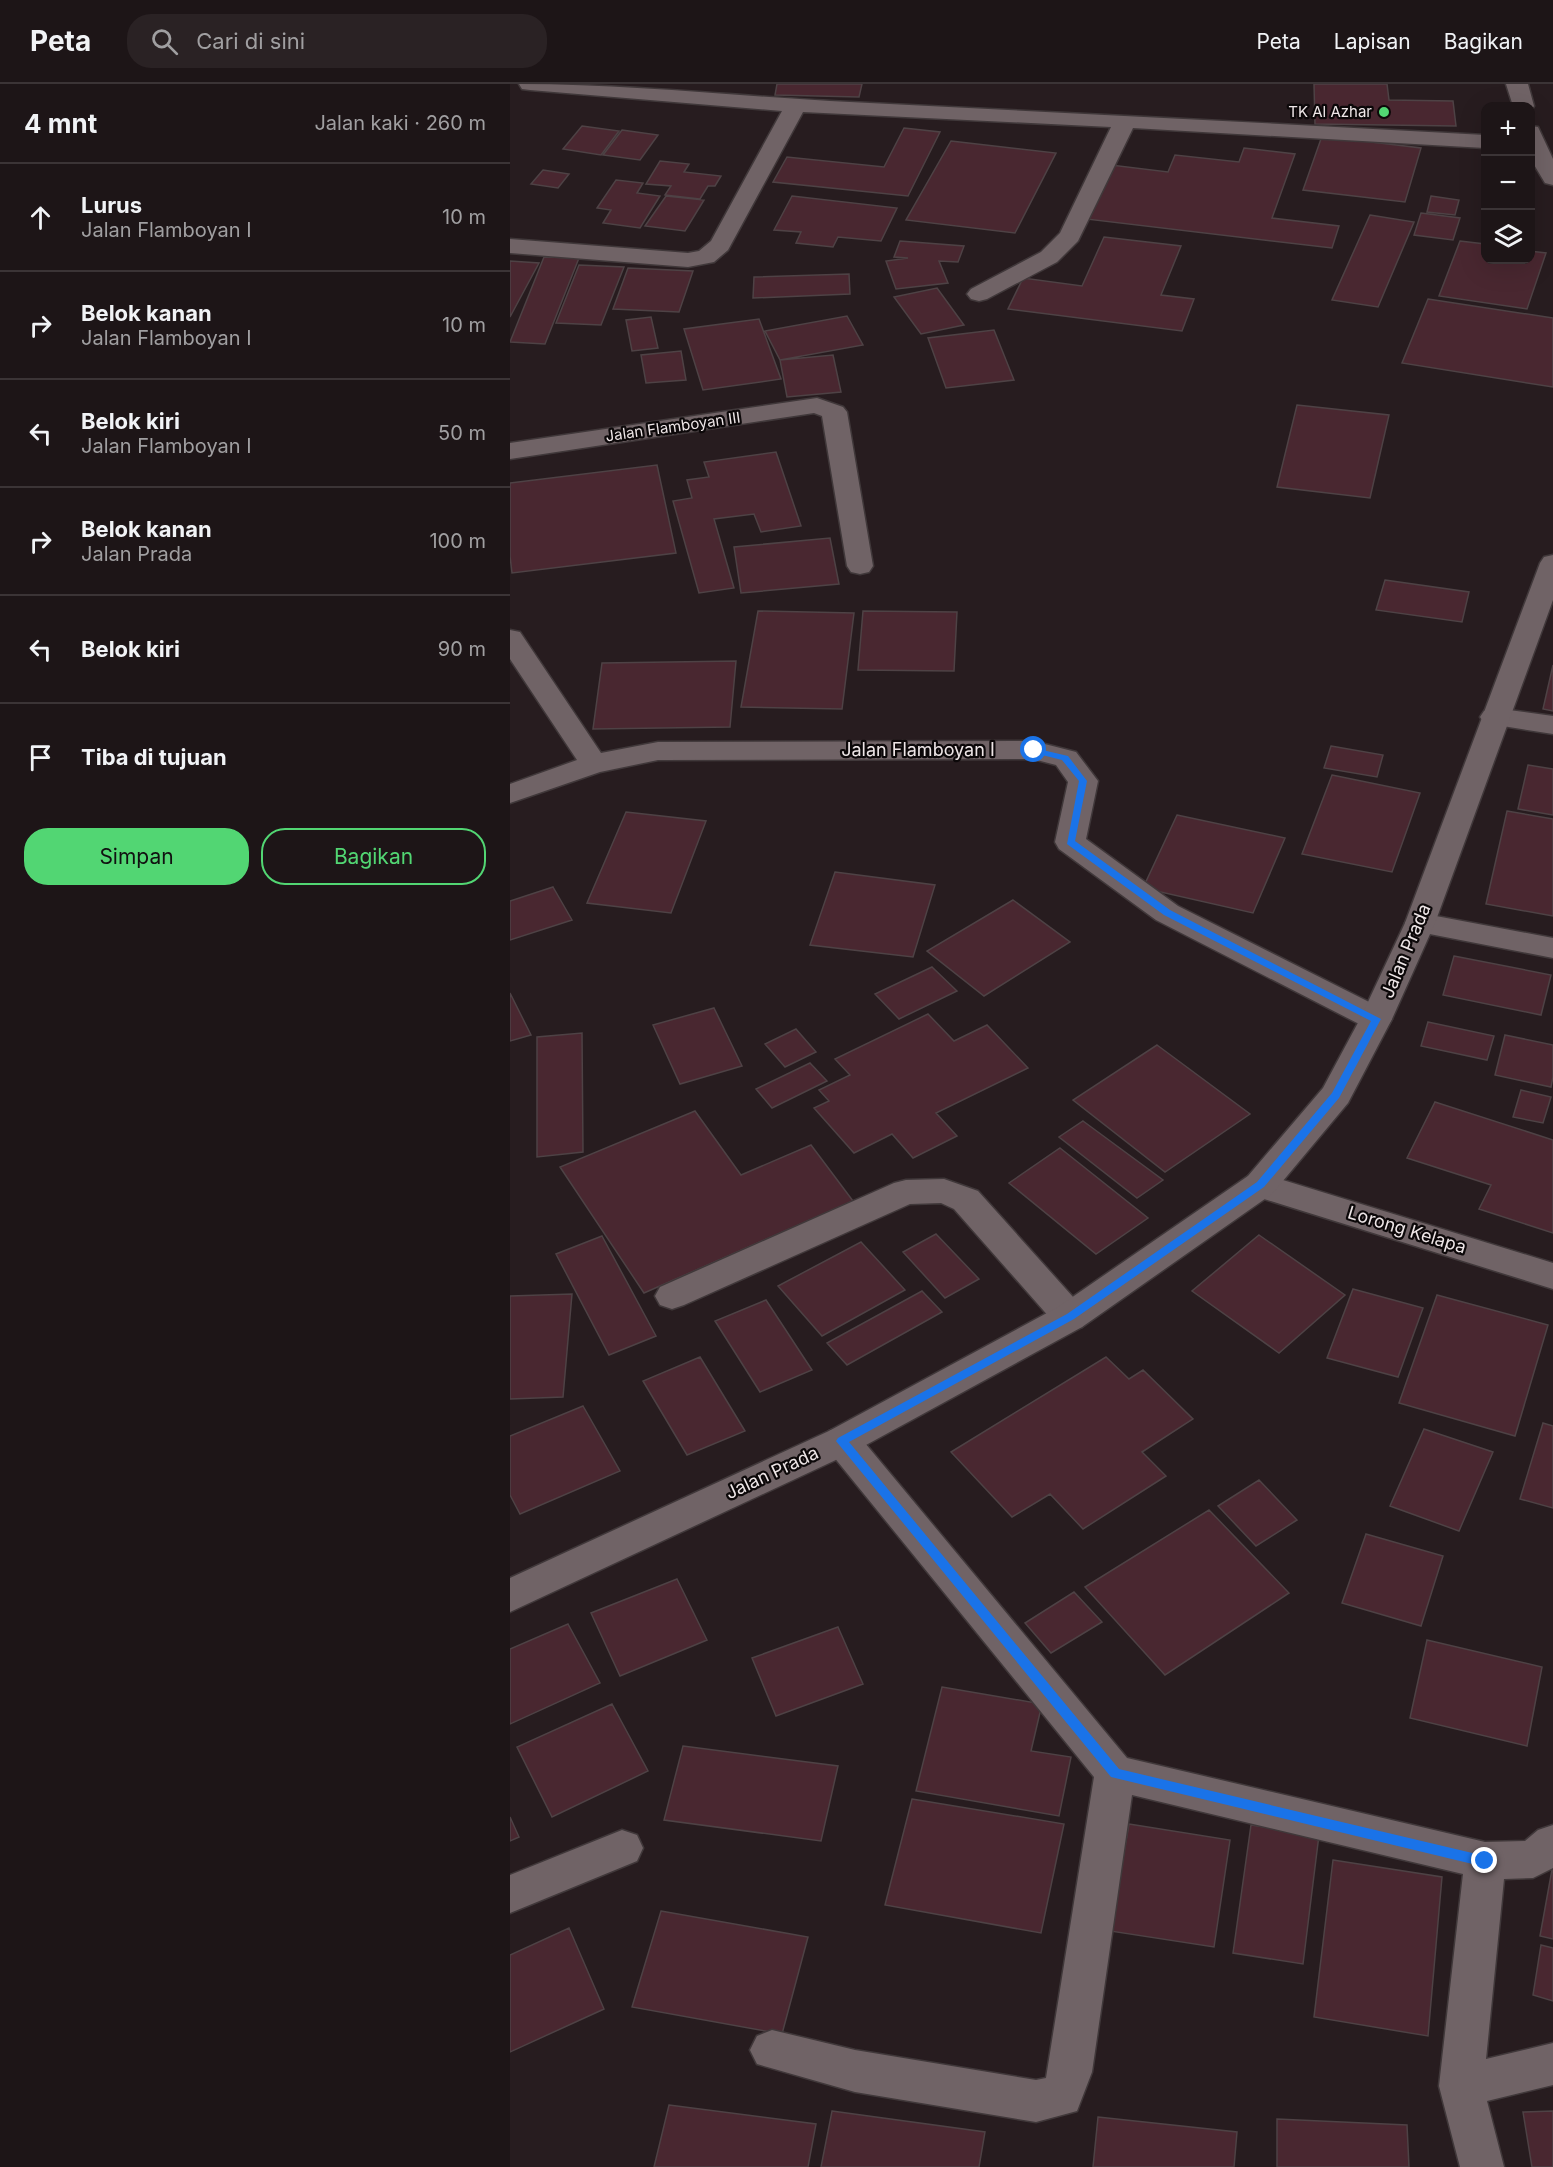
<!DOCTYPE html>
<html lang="id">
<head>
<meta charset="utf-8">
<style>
  body { margin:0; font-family:Inter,sans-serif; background:#2a2224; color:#f1f3f6 }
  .controls { position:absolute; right:18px; top:18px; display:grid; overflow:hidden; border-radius:12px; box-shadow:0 6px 24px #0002 }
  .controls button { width:54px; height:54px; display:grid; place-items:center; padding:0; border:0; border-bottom:2px solid #3b3436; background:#1d1517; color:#f1f3f6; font:30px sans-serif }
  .stop { position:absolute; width:18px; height:18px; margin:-14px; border:4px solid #1a73e8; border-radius:50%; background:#fff }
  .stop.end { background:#1a73e8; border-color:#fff; box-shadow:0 2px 6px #0008 }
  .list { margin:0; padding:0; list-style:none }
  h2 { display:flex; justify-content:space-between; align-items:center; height:78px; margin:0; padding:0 24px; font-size:26px }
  h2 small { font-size:20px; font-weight:400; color:#a09fa1 }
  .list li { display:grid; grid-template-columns:39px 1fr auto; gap:18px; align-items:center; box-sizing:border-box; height:108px; padding:0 24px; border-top:2px solid #3b3436 }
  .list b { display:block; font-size:22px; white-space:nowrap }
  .list p { margin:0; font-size:20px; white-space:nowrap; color:#a09fa1 }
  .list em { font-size:20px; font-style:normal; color:#a09fa1 }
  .actions { display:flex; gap:12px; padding:18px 24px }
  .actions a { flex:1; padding:14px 0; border:2px solid #52d673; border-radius:24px; text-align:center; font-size:21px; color:#52d673 }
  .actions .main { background:#52d673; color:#111 }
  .icon { flex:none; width:33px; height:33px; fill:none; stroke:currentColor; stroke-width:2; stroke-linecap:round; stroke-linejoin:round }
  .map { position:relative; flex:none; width:1043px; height:2083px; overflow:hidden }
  header { display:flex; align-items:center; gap:36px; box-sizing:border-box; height:84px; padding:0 30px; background:#1d1517; border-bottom:2px solid #3b3436 }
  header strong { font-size:28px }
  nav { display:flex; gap:33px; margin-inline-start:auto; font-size:21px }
  .search { width:420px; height:54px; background:#2a2224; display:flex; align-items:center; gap:15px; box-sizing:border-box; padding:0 21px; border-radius:24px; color:#a09fa1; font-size:22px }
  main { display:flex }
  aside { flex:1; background:#1d1517 }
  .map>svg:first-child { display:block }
  .building { fill:#492730; stroke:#4e4245; stroke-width:1.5 }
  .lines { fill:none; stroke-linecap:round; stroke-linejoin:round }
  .street-casing { stroke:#40383a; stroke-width:3 }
  .secondary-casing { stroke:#40383a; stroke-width:3 }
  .street { fill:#706366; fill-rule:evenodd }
  .secondary { fill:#706366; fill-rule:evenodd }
  .route { fill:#1a73e8 }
  .poi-dot { fill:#52d673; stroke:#0c0809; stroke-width:2 }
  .labels { text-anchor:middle; stroke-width:4.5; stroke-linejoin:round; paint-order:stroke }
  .far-poi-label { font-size:15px; fill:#eee6e7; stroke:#0c0809; text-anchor:end }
  .far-street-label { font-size:15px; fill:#eee6e7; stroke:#0c0809 }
  .street-label { font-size:18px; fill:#eee6e7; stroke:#0c0809 }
</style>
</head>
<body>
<header>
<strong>Peta</strong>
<div class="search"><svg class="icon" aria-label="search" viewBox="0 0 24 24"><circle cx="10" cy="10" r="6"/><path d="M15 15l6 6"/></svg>Cari di sini</div>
<nav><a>Peta</a><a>Lapisan</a><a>Bagikan</a></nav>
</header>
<main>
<aside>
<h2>4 mnt<small>Jalan kaki · 260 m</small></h2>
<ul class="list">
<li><svg class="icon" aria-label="ahead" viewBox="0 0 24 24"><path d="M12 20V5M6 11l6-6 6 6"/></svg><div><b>Lurus</b><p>Jalan Flamboyan I</p></div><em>10 m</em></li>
<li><svg class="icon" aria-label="right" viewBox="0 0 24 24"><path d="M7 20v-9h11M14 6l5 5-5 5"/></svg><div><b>Belok kanan</b><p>Jalan Flamboyan I</p></div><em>10 m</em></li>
<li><svg class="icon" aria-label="left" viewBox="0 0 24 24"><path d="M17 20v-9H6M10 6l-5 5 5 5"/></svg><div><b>Belok kiri</b><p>Jalan Flamboyan I</p></div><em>50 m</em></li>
<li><svg class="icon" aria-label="right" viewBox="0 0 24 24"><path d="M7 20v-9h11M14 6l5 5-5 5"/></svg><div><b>Belok kanan</b><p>Jalan Prada</p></div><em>100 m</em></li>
<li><svg class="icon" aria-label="left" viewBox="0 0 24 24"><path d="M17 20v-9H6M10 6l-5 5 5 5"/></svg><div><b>Belok kiri</b></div><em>90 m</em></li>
<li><svg class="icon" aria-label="arrive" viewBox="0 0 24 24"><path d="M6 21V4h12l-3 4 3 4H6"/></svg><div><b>Tiba di tujuan</b></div></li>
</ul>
<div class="actions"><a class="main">Simpan</a><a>Bagikan</a></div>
</aside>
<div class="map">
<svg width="1043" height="2083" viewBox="0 0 1043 2083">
  <rect width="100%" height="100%" fill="#271c1f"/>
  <path class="building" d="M267 0H352L349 13 265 11Z
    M804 0H877L879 16 943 17 946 42 805 40Z
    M72 42 109 47 91 71 53 65Z
    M394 44 430 48 398 112 263 98 277 73 374 83Z
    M112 46 148 51 130 76 93 71Z
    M812 52 911 64 895 118 793 106Z
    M441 57 546 69 505 149 396 136Z
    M734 64 785 70 762 134 829 142 822 164 576 135 601 81 658 88 665 71 729 78Z
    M150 77 179 80 174 88 211 92 205 102H198L190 115 155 111 161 102 136 100Z
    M33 86 59 90 48 104 21 100Z
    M106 96 133 99 127 109 150 112 130 144 93 139 101 126 87 124Z
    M156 112 194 116 175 147 135 142Z
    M282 112 387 124 371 157 328 153 323 163 286 159 291 148 264 146Z
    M921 112 949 116 945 131 917 128Z
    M911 129 950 134 943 156 904 151Z
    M860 131 904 138 868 223 822 216Z
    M594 153 671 162 651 211 684 215 672 247 498 225 513 194 572 202Z
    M390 157 454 162 448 178 429 177 438 199 386 205 376 177 398 174 384 173Z
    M950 157 975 160V176H1020V167L1036 169 1017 225 929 212Z
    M34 173 69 174 35 260 0 258Z
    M0 177 29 179 0 233Z
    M69 181 114 183 91 241 46 239Z
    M118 184 183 187 169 228 103 225Z
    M339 190 340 210 243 214 244 193Z
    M427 204 454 241 411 250 384 213Z
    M918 215 1043 234V303L892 279Z
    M337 232 353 261 270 276 255 247Z
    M141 233 148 264 122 267 116 236Z
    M249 235 271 295 193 306 174 245Z
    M484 246 504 296 436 304 418 254Z
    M171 267 176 296 136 299 131 271Z
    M323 271 331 308 277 313 270 276Z
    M787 321 879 331 860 414 767 403Z
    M266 368 291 442 251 448 244 430 204 435 224 504 189 509 163 417 182 414 177 396 199 393 194 378Z
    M147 381 166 469 2 489 0 472V399Z
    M320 454 329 500 231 509 224 463Z
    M875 496 959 508 952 538 866 526Z
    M248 527 344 529 332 625 231 623Z
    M353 527 447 528 444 587 348 586Z
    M226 577 220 643 83 645 92 579Z
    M1043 581V627L1033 625Z
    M821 662 873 671 867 693 814 684Z
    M1018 681 1043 685V731L1008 725Z
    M822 691 910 709 882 788 792 770Z
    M997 727 1043 735V832L976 820Z
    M116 728 196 737 161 829 77 819Z
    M667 731 775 754 743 829 633 804Z
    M325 788 425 801 403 873 300 861Z
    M43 803 62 836 0 856V817Z
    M503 816 560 858 474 912 417 867Z
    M944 872 1041 891 1031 931 933 911Z
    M422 883 447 907 389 935 365 910Z
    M0 909 21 951 0 957Z
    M204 924 232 982 170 1000 143 941Z
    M418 930 444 957 477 941 518 984 426 1029 447 1052 403 1074 382 1050 344 1069 304 1024 319 1017 309 1006 340 991 325 975Z
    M918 938 984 952 977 976 911 962Z
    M286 945 306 968 275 983 255 960Z
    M72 949 73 1068 27 1073V953Z
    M995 951 1043 961V993L1041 1003 985 991Z
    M647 961 740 1030 655 1088 563 1016Z
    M300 979 317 997 262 1024 246 1005Z
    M1011 1006 1041 1013 1033 1039 1003 1033Z
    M925 1018 1043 1056V1149L969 1125 981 1101 897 1074Z
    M185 1027 231 1091 301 1061 343 1117 134 1209 50 1083Z
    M573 1037 653 1096 627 1114 549 1053Z
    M550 1064 638 1134 586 1170 499 1099Z
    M426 1150 469 1195 435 1214 393 1168Z
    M749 1151 835 1211 769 1269 682 1207Z
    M92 1152 146 1252 99 1271 46 1170Z
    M351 1158 395 1206 312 1252 268 1202Z
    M843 1205 913 1224 888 1293 817 1274Z
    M412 1207 432 1228 337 1281 317 1259Z
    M62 1210 53 1313 0 1315V1212Z
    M927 1211 1038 1241 1005 1352 889 1319Z
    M256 1216 302 1286 250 1308 205 1237Z
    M190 1273 235 1347 177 1371 133 1297Z
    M596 1273 619 1295 633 1286 683 1335 632 1368 656 1392 573 1445 540 1410 502 1433 441 1368Z
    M73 1322 110 1387 10 1430 0 1411V1352Z
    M1033 1339 1043 1342V1424L1010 1415Z
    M914 1345 983 1368 949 1447 880 1422Z
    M749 1396 787 1436 746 1462 708 1422Z
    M699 1426 779 1509 655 1591 575 1503Z
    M856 1450 933 1472 911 1542 832 1519Z
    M167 1495 197 1556 110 1592 81 1529Z
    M564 1508 592 1538 541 1569 515 1539Z
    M58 1540 90 1599 0 1640V1565Z
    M328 1543 353 1600 266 1632 242 1574Z
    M917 1556 1032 1583 1017 1662 900 1634Z
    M432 1603 532 1620 521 1667 561 1673 549 1732 406 1707Z
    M102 1620 138 1687 42 1733 7 1663Z
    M173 1662 328 1682 311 1757 154 1736Z
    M402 1715 554 1740 531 1849 375 1821Z
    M0 1733 9 1753 0 1757Z
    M619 1740 720 1756 704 1863 600 1847Z
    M741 1741 809 1751 793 1880 723 1869Z
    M823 1776 932 1793 918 1952 804 1933Z
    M1043 1780V1855L1030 1852Z
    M151 1827 298 1853 272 1950 122 1923Z
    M59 1844 94 1925 0 1968V1871Z
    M1031 1861 1043 1864V1917L1023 1911Z
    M159 2021 306 2040 298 2083H144Z
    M322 2027 475 2048 469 2083H311Z
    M1043 2027V2083H1022L1013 2028Z
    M588 2033 727 2048 724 2083H583Z
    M767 2035 897 2041 899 2083H767Z"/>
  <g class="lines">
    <g class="street-casing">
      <path id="street" d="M9 0C113 0 216 11 320 17 538 28 757 39 975 51V64L623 44 568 157 547 178 477 215 469 217 461 215 457 210 461 205 531 168 550 149 601 43 293 28 218 166 204 178 178 183 0 169V155L178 169 189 167 201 157 272 27 20 6 12 5Z
        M996 0H1018L1024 22 1021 27 1020 22H1003Z
        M1020 42 1028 43 1043 75V101L1035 99 1020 74Z
        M307 314 333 323 337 328 363 482 359 488 350 490 341 488 337 482 312 332 304 329 0 375V359Z
        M0 546 10 548 91 669 148 658 523 657 566 668 588 697 576 755 668 822 877 927 882 935 877 943 866 946 855 943 646 836 549 765 545 758 558 698 546 681 523 675 148 676 90 688 0 719V700L67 676 0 575Z
        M984 624 1043 632V650L974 639 970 633 974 627Z
        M910 829 1043 854V874L899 846 895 839 899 832Z
        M750 1089 1043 1179V1205L738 1110 733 1101 738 1092Z
        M434 1095 468 1107 572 1223 578 1233 572 1243 560 1246 548 1243 444 1125 431 1119 400 1120 174 1221 162 1225 150 1221 145 1212 150 1203 384 1099 396 1096Z
        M332 1342 345 1347 617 1674 975 1758 1015 1757 1028 1746 1043 1741V1784L1023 1794 994 1795 976 1975 1043 1959V2001L977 2017 994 2083H950L929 2002 953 1790 622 1711 582 1988 567 2027 526 2038 345 2008 247 1980 240 1966 247 1952 262 1946 345 1966 526 1996 536 1994 584 1693 319 1367 314 1357 319 1347Z
        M112 1746 127 1751 133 1764 127 1777 0 1829V1791Z"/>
    </g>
    <g class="secondary-casing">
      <path id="secondary" d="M1043 471V516L925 839 882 935 838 1019 762 1110 572 1243 345 1367 0 1528V1494L319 1347 548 1223 738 1092 813 1004 850 935 895 839 1030 479 1034 473Z"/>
    </g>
    <use href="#street" class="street"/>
    <use href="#secondary" class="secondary"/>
  </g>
  <path class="route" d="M524 664 558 672 577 697 565 757 660 826 871 935 829 1014 754 1103 564 1235 339 1358 609 1685 975 1772 980 1773V1781L975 1783 601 1693 326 1357 328 1354 557 1230 747 1098 822 1009 861 937 654 831 557 760 569 697 552 676 520 668V665Z"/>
  <circle class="poi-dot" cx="874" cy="28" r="6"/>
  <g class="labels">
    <g class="far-poi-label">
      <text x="862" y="33">TK Al Azhar</text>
    </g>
    <g class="far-street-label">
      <text transform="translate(163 343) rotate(-8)" y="5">Jalan Flamboyan III</text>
    </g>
    <g class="street-label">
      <text x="408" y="672">Jalan Flamboyan I</text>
      <text transform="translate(896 867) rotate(-67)" y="6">Jalan Prada</text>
      <text transform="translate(897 1146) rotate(17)" y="6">Lorong Kelapa</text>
      <text transform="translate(262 1389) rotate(-25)" y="6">Jalan Prada</text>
    </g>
  </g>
</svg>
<div class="controls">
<button>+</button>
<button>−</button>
<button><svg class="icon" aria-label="layers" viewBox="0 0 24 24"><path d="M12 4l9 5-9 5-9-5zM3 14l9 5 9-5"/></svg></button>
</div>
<div class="stop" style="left:524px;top:666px"></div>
<div class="stop end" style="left:975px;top:1777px"></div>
</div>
</main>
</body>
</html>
